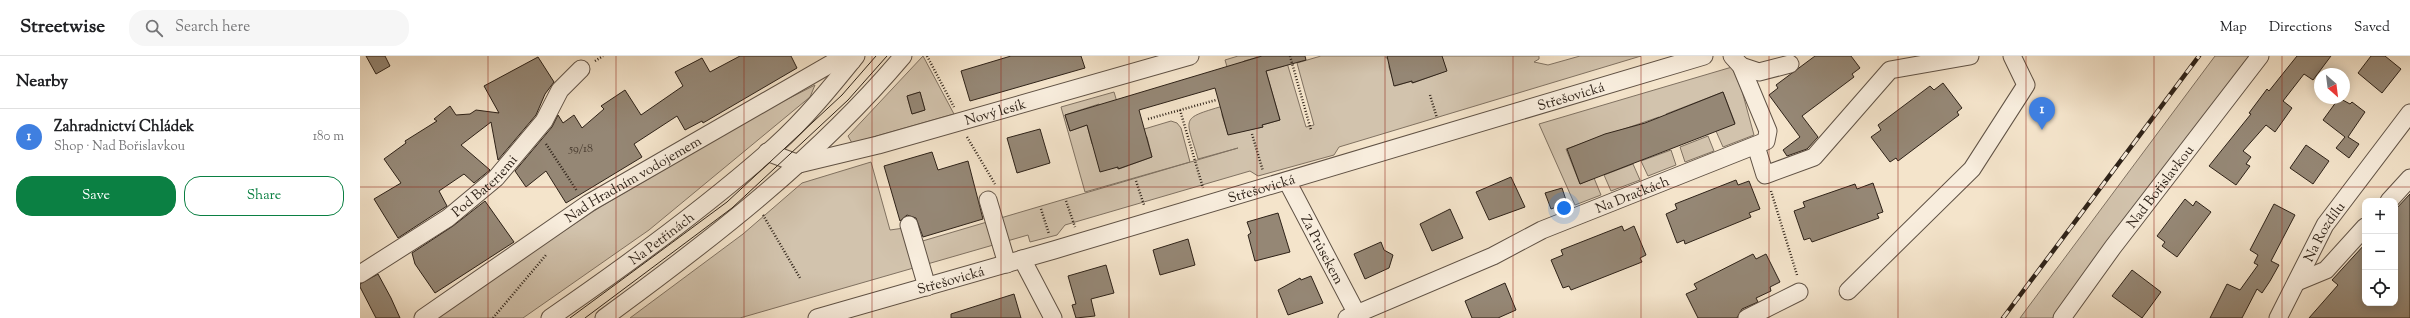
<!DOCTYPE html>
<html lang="en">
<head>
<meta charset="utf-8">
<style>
  body { margin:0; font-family:"Sorts Mill Goudy",serif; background:#f6f6f6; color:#202124 }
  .controls { position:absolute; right:12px; bottom:12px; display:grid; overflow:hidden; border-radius:8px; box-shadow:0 2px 10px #0003 }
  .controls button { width:36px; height:36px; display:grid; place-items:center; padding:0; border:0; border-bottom:1px solid #e0e0e0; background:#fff; color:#202124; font:20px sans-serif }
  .compass { position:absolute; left:1954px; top:12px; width:36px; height:36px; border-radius:50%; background:#fff; box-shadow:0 2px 10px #0003; rotate:152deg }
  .you { position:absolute; left:1204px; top:152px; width:14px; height:14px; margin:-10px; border:3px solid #fff; border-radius:50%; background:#1a73e8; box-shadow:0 0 0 6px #1a73e833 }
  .badge { display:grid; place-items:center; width:26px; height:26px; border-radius:50%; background:#0b8043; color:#fff; font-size:13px; font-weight:700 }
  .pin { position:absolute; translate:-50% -33px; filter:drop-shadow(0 1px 2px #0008) }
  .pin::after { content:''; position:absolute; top:21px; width:14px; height:12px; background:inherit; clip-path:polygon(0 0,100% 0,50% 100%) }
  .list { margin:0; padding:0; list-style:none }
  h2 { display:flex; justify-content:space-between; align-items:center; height:52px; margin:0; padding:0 16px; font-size:17px }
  h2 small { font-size:13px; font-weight:400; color:#757577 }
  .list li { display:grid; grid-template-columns:26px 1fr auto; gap:12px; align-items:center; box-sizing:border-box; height:56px; padding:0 16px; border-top:1px solid #e0e0e0 }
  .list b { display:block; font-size:15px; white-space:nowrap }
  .list p { margin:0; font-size:13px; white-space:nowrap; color:#757577 }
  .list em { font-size:13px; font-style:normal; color:#757577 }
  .actions { display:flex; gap:8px; padding:12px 16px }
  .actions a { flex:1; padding:9px 0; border:1px solid #0b8043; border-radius:16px; text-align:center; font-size:14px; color:#0b8043 }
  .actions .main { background:#0b8043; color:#fff }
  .icon { flex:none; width:22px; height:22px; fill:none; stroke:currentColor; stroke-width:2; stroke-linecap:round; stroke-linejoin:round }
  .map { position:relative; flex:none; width:2050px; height:262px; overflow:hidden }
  header { display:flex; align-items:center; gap:24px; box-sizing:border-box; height:56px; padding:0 20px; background:#fff; border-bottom:1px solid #e0e0e0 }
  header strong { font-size:19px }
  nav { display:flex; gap:22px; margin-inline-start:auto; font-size:14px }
  .search { width:280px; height:36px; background:#f6f6f6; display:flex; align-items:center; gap:10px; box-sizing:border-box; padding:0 14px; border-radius:16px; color:#757577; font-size:15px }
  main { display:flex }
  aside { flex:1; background:#fff }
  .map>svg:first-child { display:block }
  .green { fill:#d2c3ad; stroke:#807262; fill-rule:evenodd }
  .building { fill:#958775; stroke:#2e2218 }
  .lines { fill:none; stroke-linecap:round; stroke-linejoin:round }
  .minor-casing { stroke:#605245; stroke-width:19 }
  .path { stroke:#2e2218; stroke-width:2.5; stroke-dasharray:1 2; stroke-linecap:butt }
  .minor { stroke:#f8eddd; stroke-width:17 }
  .tram { stroke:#2e2218; stroke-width:1 }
  .rail-casing { stroke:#2e2218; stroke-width:4.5 }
  .rail { stroke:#f8eddd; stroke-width:3; stroke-dasharray:9; stroke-linecap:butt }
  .grid { fill:none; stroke:#8f2418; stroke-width:1; stroke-opacity:0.55 }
  .labels { text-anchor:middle; stroke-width:4; stroke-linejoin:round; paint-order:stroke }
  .number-label { font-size:12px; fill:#483b2f }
  .street-label { font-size:14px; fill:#2e2218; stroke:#f8eddd }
</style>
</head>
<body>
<header>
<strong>Streetwise</strong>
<div class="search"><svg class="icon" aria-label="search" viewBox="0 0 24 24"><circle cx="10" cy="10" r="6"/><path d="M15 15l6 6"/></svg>Search here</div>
<nav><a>Map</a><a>Directions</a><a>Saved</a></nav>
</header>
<main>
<aside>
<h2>Nearby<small></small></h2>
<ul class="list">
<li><span class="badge" style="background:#3f7fe0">1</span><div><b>Zahradnictví Chládek</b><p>Shop · Nad Bořislavkou</p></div><em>180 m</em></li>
</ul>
<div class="actions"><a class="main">Save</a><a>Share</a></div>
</aside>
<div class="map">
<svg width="2050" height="262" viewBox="0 0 2050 262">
  <rect width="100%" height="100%" fill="#f4e4cb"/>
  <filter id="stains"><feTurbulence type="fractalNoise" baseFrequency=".005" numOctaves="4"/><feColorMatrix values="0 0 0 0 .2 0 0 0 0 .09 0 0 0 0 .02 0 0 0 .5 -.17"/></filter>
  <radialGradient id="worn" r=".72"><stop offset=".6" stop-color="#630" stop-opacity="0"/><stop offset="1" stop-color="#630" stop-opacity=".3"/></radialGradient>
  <path class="green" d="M563 0 594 58 492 87 488 80ZM560 36 565 54 552 58 547 40Z
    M878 0H902L884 5 888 19 871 24 865 4Z
    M921 0H925L946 71 954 69 937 7 961 0H1026V2H1030L1029 11 1035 30 1052 25 1053 27 1086 15 1082 0H1179V3L1174 6 1188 9 1220 0H1281L979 91 974 99 898 120 890 115 705 169 697 179 670 186 668 179 380 262H270L383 178 442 127 511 106 530 174 544 172 549 189 878 92 838 103C826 61 819 63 863 50L862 59 868 78 903 71 902 69 920 64 906 15 924 10Z
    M1855 0H1889L1693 262H1660Z
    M1372 11 1382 35 1394 79 1363 91 1356 75 1375 67 1363 36 1306 58 1308 61 1301 64 1299 61 1206 93 1220 128 1234 122 1241 139 1215 149 1179 68Z
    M455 29 450 41 289 174 163 262H73L240 151 412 51Z
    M754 36 760 56 743 61 739 48 705 59 710 75 727 69 732 88 759 113 792 101 787 81 781 74 811 65 817 67 821 72 830 106 725 136 701 51Z
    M1348 80 1354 95 1325 106 1320 91Z
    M1311 94 1316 109 1288 120 1281 105Z
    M1273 108 1280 124 1251 135 1244 119Z"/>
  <path class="building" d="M6 0H25L30 10 16 18Z
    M380 0H431L437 12 343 67 342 65 325 74 317 60 274 88 282 101 206 147 186 115 166 131 155 115 192 71 198 59 203 67 214 59 222 72 244 53 241 50 265 34 281 59 323 30 315 16 342 2 350 16Z
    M651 0H721L725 12 610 45 601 15Z
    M902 0H945L946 4 906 15 920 64 902 69 903 71 868 79 855 32 779 54 792 101 758 113V111L740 116 727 69 710 75 705 59Z
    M1027 0H1082L1087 15 1052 27V25L1034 30Z
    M1455 0H1491L1500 12 1492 18 1494 21 1442 60 1458 81 1447 93 1427 100 1423 94 1440 81 1409 39 1418 32 1416 29Z
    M1937 0H1971L1953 24 1944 18 1923 45 1932 52 1915 76 1906 69 1883 95 1891 101 1886 108 1890 110 1876 129 1849 110 1891 58 1889 57 1907 33 1909 35Z
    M2011 0H2025L2041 13 2022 37 1998 17Z
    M178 1 194 26 185 38 176 59 138 104 131 66 101 89 130 114 114 127 104 118 79 135 87 150 38 182 14 143 41 127 24 103 46 87 45 85 77 65 74 63 90 50 96 59 110 58 116 54 139 57 124 30Z
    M1583 27 1602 52 1597 56 1599 59 1538 105 1536 102 1530 106 1511 81 1521 74 1518 69 1570 30 1574 34Z
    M560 36 565 54 552 58 547 40Z
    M1363 36 1375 68 1220 128 1207 93 1245 78 1285 67Z
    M1979 42 1990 48 1992 46 2005 56 1988 81 1999 88 1989 102 1976 92 1985 81 1963 64Z
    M680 73 690 107 657 117 647 82Z
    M1946 89 1969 105 1953 128 1930 112Z
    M572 96 578 114 608 105 623 163 563 181 556 162 547 159 540 165 524 110Z
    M1151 121 1165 151 1129 164 1116 136Z
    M1376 124 1378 129 1389 125 1400 153 1389 157 1391 161 1325 188 1324 184 1317 187 1306 158 1317 153 1315 148Z
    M1513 127 1523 156 1517 158 1519 162 1452 186 1450 182 1444 184 1434 155 1445 151 1443 146 1495 128 1497 133Z
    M1202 132 1207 147 1191 153 1185 137Z
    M2050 138V262H1949L1978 229 1972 224 2005 188V247H2035V154Z
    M1825 143 1833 150 1836 145 1851 156 1817 201 1802 190 1805 186 1797 180Z
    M125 145 154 186 75 237 55 208 52 197 93 170Z
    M1914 148 1935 159 1911 205 1919 209 1910 225 1902 237 1897 233 1882 262H1850L1867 228 1880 234 1898 209 1894 207 1898 199 1890 194Z
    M1090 153 1103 182 1072 195 1060 168Z
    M918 157 930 196 895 205 888 179 891 177 887 166Z
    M1262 170 1264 175 1274 170 1286 199 1280 202 1282 206 1211 234 1209 230 1203 232 1191 204 1203 199 1201 194Z
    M828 183 835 209 800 219 793 194Z
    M1021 186 1024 194 1033 199 1029 212 1005 223 994 198Z
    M1393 198 1396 203 1406 198 1420 226 1410 231 1411 235 1396 242 1398 246 1382 253 1377 262H1338L1326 238 1337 233 1334 228Z
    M746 209 754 237 731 243 735 260 716 262 712 249 716 248 708 220Z
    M1772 214 1801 236 1782 262 1752 240Z
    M18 218 31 242 40 262H16L0 231V228Z
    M951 220 963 247 928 259 918 234 940 222 941 224Z
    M1145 227 1156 254 1138 262H1112L1105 245Z
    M654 238 661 262H591V258Z"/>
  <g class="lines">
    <g class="minor-casing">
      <g id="minor">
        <path d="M1381 10 1399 16 1430 8"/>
        <path d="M1396 90 1405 119 1454 101 1530 14 1610 0"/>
        <path d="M407 96 439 108"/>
        <path id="s1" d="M439 108 518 89 830 0"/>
        <path id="s2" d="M927 125 999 262"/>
        <path d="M628 144 647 208"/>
        <path d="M2029 145 2050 122"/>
        <path d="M549 169 567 231"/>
        <path d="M662 203 693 262"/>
        <path id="s3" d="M0 218 88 162 136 122 184 65 200 34 221 13"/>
        <path d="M1937 226 1966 214 2005 171"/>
        <path d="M1488 235 1612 113 1666 29 1652 0"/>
        <path id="s4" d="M63 262 229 147 474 6 492 5"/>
        <path id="s5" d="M190 262C267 209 344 153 415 90 445 63 471 31 496 0"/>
        <path d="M244 262C352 183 456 103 543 0"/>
        <path id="s6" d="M457 262 694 194 1344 0"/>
        <path id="s7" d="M987 262 1133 200 1182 174 1406 85 1408 75 1381 10 1372 0"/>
        <path d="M1387 262 1439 236"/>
        <path id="s8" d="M1702 262 1753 191 1900 0"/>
        <path id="s9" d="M1918 262 1965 169 2050 57"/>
      </g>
    </g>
    <path class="path" d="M567 0 594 51
      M930 0 951 74
      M235 5 243 0
      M1070 39 1077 62
      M820 54 843 132
      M788 63 856 44
      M892 78 903 115
      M607 81 635 128
      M186 88 217 135
      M776 125 784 149
      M1411 135 1437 219
      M706 145 715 171
      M681 153 689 178
      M403 159 440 222
      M133 262 186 199"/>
    <use href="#minor" class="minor"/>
    <path class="tram" d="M210 262 367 146 482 39 516 0
      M225 262 372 152 488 44 527 0"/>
    <g class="rail-casing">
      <path id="rail" d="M1643 262 1839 0"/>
    </g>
    <use href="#rail" class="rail"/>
  </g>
  <path class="grid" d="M128 0V262M256 0V262M384 0V262M512 0V262M641 0V262M769 0V262M897 0V262M1025 0V262M1153 0V262M1281 0V262M1409 0V262M1538 0V262M1666 0V262M1794 0V262M1922 0V262M0 131H2050"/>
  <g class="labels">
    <g class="number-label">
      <text x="221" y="96">59/18</text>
    </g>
    <g class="street-label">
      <text dy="5" stroke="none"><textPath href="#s6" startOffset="786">Střešovická</textPath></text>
      <text dy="5" stroke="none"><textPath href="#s1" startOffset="203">Nový lesík</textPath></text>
      <text dy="5" stroke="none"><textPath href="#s4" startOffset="252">Nad Hradním vodojemem</textPath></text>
      <text dy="5" stroke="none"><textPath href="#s3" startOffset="153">Pod Bateriemi</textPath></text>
      <text dy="5" stroke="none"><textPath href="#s8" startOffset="164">Nad Bořislavkou</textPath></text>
      <text dy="5" stroke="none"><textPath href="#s6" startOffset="463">Střešovická</textPath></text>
      <text dy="5" stroke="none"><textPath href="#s7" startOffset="311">Na Dračkách</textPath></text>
      <text dy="5" stroke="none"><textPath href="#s9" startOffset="98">Na Rozdílu</textPath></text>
      <text dy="5" stroke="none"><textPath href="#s5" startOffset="137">Na Petřinách</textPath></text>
      <text dy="5" stroke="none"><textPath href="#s2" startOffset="77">Za Průsekem</textPath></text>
      <text dy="5" stroke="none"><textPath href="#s6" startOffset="139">Střešovická</textPath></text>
    </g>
  </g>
  <rect width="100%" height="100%" filter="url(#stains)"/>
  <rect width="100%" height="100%" fill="url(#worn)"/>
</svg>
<div class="controls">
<button>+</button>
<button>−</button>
<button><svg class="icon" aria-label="locate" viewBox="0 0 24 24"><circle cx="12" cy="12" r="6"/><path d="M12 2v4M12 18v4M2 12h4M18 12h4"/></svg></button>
</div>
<svg class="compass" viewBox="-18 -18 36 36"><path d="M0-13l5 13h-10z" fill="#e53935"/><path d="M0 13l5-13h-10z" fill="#757577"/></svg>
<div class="you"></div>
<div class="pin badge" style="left:1682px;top:74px;background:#3f7fe0">1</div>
</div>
</main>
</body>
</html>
